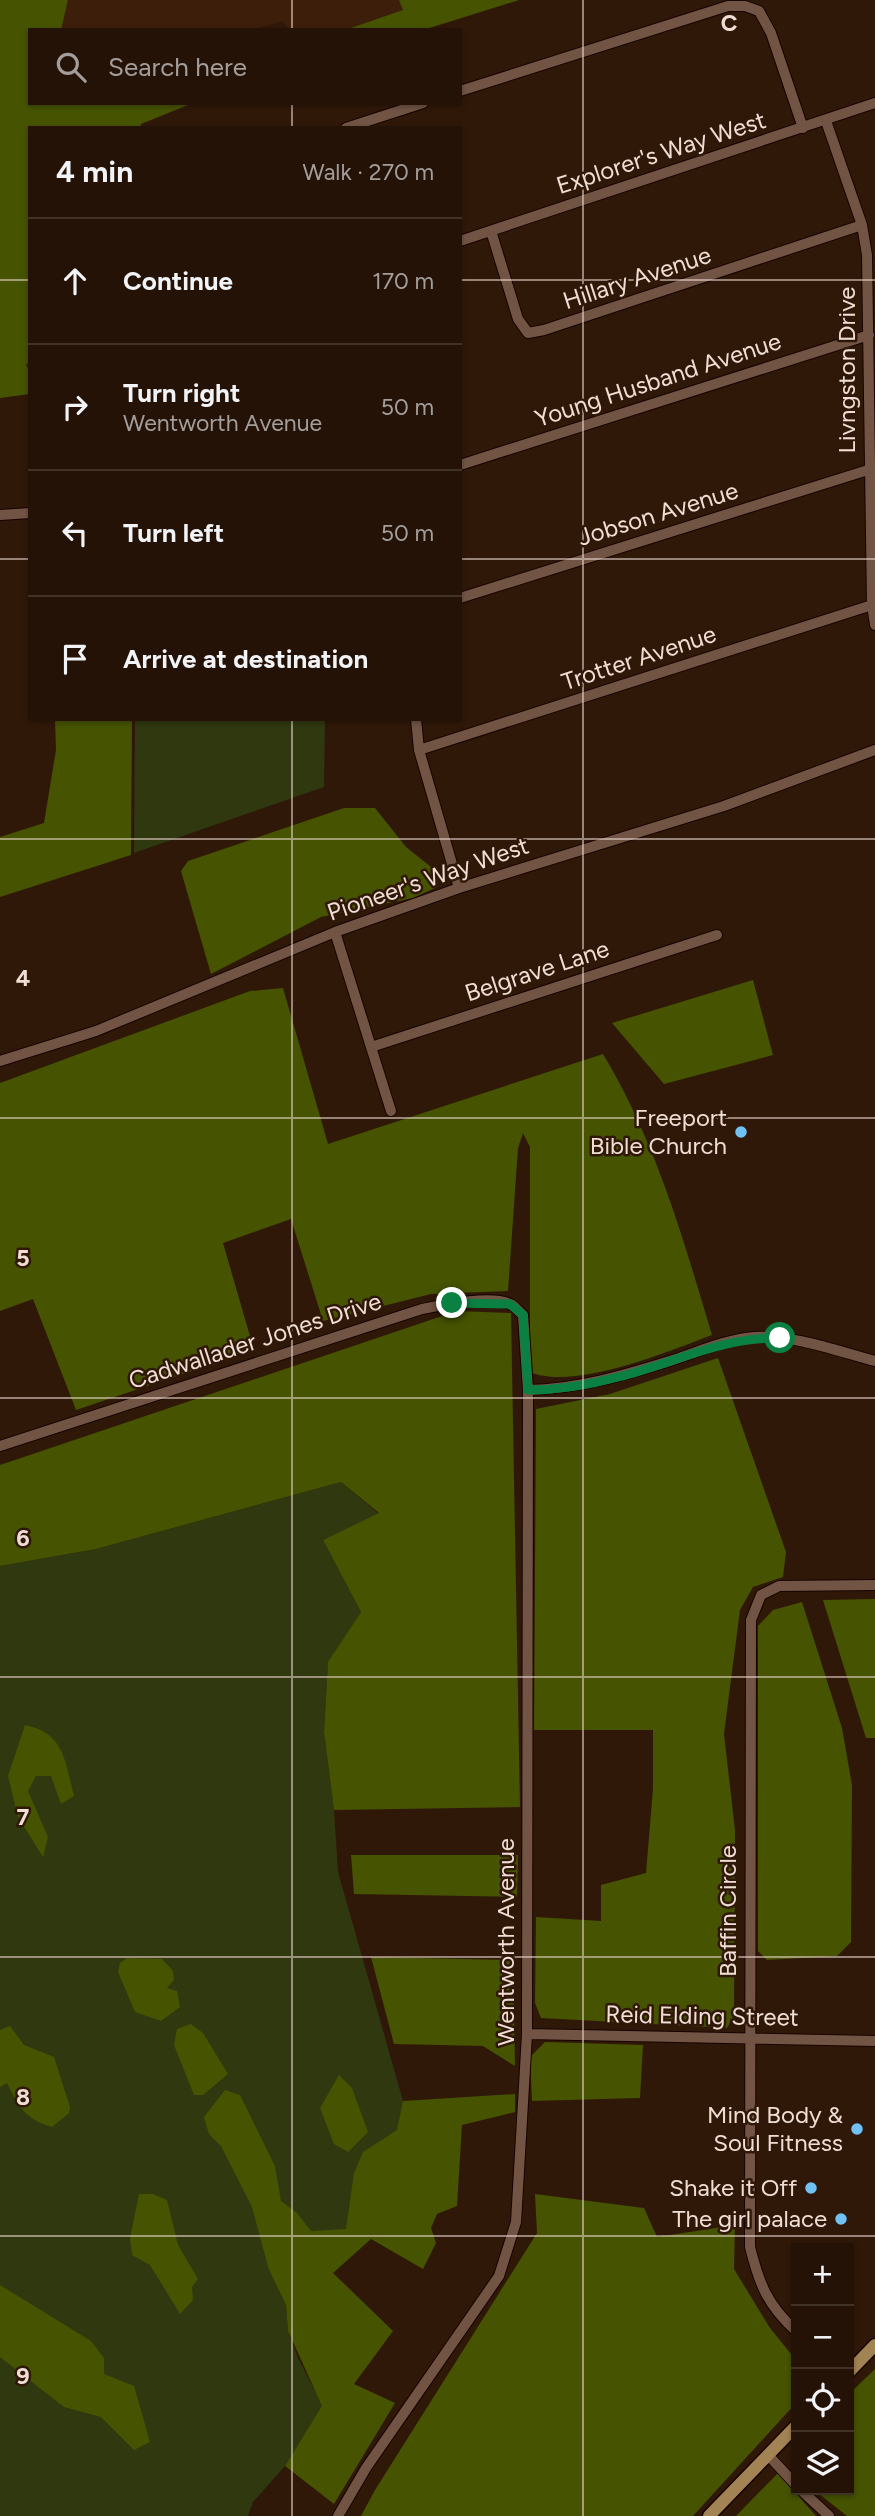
<!DOCTYPE html>
<html lang="en">
<head>
<meta charset="utf-8">
<style>
  body { margin:0; font-family:Figtree,sans-serif; background:#302015; color:#f1f3f6 }
  .controls { position:absolute; right:21px; bottom:21px; display:grid; overflow:hidden; border-radius:0px; box-shadow:0 2px 5px #0004 }
  .controls button { width:63px; height:63px; display:grid; place-items:center; padding:0; border:0; border-bottom:2px solid #413228; background:#241207; color:#f1f3f6; font:35px sans-serif }
  .stop { position:absolute; width:21px; height:21px; margin:-16px; border:5px solid #0b8043; border-radius:50%; background:#fff }
  .stop.end { background:#0b8043; border-color:#fff; box-shadow:0 2px 7px #0008 }
  .list { margin:0; padding:0; list-style:none }
  h2 { display:flex; justify-content:space-between; align-items:center; height:91px; margin:0; padding:0 28px; font-size:30px }
  h2 small { font-size:23px; font-weight:400; color:#a39e9b }
  .list li { display:grid; grid-template-columns:46px 1fr auto; gap:21px; align-items:center; box-sizing:border-box; height:126px; padding:0 28px; border-top:2px solid #413228 }
  .list b { display:block; font-size:26px; white-space:nowrap }
  .list p { margin:0; font-size:23px; white-space:nowrap; color:#a39e9b }
  .list em { font-size:23px; font-style:normal; color:#a39e9b }
  .icon { flex:none; width:38px; height:38px; fill:none; stroke:currentColor; stroke-width:2; stroke-linecap:round; stroke-linejoin:round }
  .map { position:relative; flex:none; width:875px; height:2516px; overflow:hidden }
  .search { position:absolute; background:#241207; box-shadow:0 2px 5px #0004; left:28px; top:28px; width:434px; height:77px; display:flex; align-items:center; gap:18px; box-sizing:border-box; padding:0 24px; border-radius:0px; color:#a39e9b; font-size:26px }
  .panel { position:absolute; background:#241207; box-shadow:0 2px 5px #0004; left:28px; top:126px; width:434px; height:595px; border-radius:0px }
  .map>svg:first-child { display:block }
  .built { fill:#3d1e0b }
  .green { fill:#303810 }
  .forest { fill:#465300 }
  .lines { fill:none; stroke-linecap:round; stroke-linejoin:round }
  .minor-casing { stroke:#170300; stroke-width:12 }
  .major-casing { stroke:#170300; stroke-width:15 }
  .minor { stroke:#715444; stroke-width:10 }
  .major { stroke:#a28354; stroke-width:12 }
  .route { stroke:#0b8043; stroke-width:9 }
  .grid { fill:none; stroke:#f0ded5; stroke-width:2; stroke-opacity:0.55 }
  .poi-dot { fill:#70c1f4; stroke:#301809; stroke-width:2.5 }
  .labels { text-anchor:middle; stroke-width:5; stroke-linejoin:round; paint-order:stroke }
  .street-label { font-size:24px; fill:#f0ded5; stroke:#301809 }
  .poi-label { font-size:24px; fill:#f0ded5; stroke:#301809; text-anchor:end }
  .grid-label { font-size:23px; text-anchor:middle; font-weight:bold; fill:#f0ded5; stroke:#301809; stroke-width:5; stroke-linejoin:round; paint-order:stroke }
</style>
</head>
<body>
<div class="map">
<svg width="875" height="2516" viewBox="0 0 875 2516">
  <rect width="100%" height="100%" fill="#301809"/>
  <path class="built" d="M68 0H399L404 10 345 30H289L283 21 251 30H61Z"/>
  <path class="green" d="M135 719H325L324 787 134 853Z
    M341 1482 379 1514 323 1540 361 1612 328 1663 324 1732 334 1810 338 1872 411 2129 346 2229 269 2270 286 2305 288 2331 298 2358 323 2406 285 2466 253 2502 248 2516H0V1566L96 1549Z"/>
  <path class="forest" d="M0 0H68L61 30H30V103H193L141 124 140 128H30V362L26 365 30 371V394L0 398Z
    M399 0H519L423 30H345L403 10Z
    M55 719H132L131 855 0 897V837L44 823 56 750Z
    M344 808H375L406 847 431 867 438 877 437 887 413 898 321 917 211 974 181 871 188 861Z
    M753 980 773 1055 664 1084 612 1023Z
    M283 988 328 1144 603 1054C656 1142 683 1238 712 1335 670 1351 573 1391 530 1372V1147L523 1133 518 1148 508 1291 431 1294 323 1321 291 1219 223 1243 254 1350 76 1410 33 1299 0 1311V1083L250 991Z
    M457 1311 511 1313 520 1807 334 1810 324 1732 328 1662 361 1612 323 1540 379 1513 341 1482 96 1549 0 1566V1465Z
    M718 1358 786 1552 783 1577 753 1587 740 1610 724 1734 735 1830 734 2015 727 2028 541 2018 535 2003 536 1917 601 1921V1885L646 1873 653 1789V1730H534L536 1409 610 1394Z
    M875 1599V1738H866L823 1600Z
    M802 1602 842 1728 852 1785 851 1942 837 1956 767 1960 758 1951V1626L773 1610Z
    M25 1725C65 1733 65 1762 74 1796L61 1804 51 1776H36L28 1791 48 1837 43 1857 18 1817 8 1776Z
    M351 1855H518L517 1897 354 1894Z
    M371 1957 513 1960 515 2066 483 2046 394 2044Z
    M127 1958 162 1959 173 1971 174 1980 167 1988 177 1991 180 2007 161 2021 135 2012 118 1972 120 1963Z
    M191 2024 203 2033 228 2074 203 2095H194L174 2045 177 2029Z
    M10 2026 24 2045 54 2057 70 2107 69 2113 52 2127C26 2120 18 2106 7 2083L0 2087V2030Z
    M545 2042 643 2045 640 2098 532 2101 530 2057Z
    M339 2075 352 2088 368 2132 348 2152 334 2144 320 2108Z
    M225 2090 240 2095 275 2166 281 2201 297 2213 311 2231 346 2229 354 2173 363 2152 397 2130 403 2101 515 2094V2112L462 2125 457 2206 437 2214 431 2228 436 2243 423 2269 371 2239 333 2273 393 2331 354 2384 395 2403 334 2504 285 2466 322 2406 288 2331 286 2305 269 2270 252 2207 221 2146 209 2134 204 2117Z
    M139 2194H153L167 2200 178 2245 198 2279 192 2287 193 2300 180 2314 150 2265 132 2255 130 2238Z
    M535 2194 644 2208 657 2237 735 2225 734 2269 770 2328 796 2360V2403L693 2516H361L375 2490 537 2233Z
    M0 2285 91 2341 104 2358V2374L134 2386 150 2442 134 2450 101 2417 64 2407 0 2357Z
    M875 2369V2516H847L814 2490H849V2394Z
    M778 2473 816 2516H736Z"/>
  <g class="lines">
    <g class="minor-casing">
      <path id="minor" d="M460 91 728 6H745L759 11 771 33 803 128
        M826 121 862 225 867 255 872 605 875 625
        M346 128 423 103
        M491 231 518 319 528 333 544 330 862 225
        M460 241 875 103
        M460 465 869 335
        M0 515 30 513
        M460 598 868 470
        M416 719 419 750 459 888
        M419 750 872 605
        M335 932 391 1111
        M371 1047 717 935
        M0 1061 96 1031 335 932 459 888 724 806 875 750
        M528 1390C578 1389 625 1375 673 1360 700 1351 727 1339 755 1337 795 1335 837 1351 875 1361
        M0 1446 422 1309C443 1305 491 1295 510 1304 515 1306 519 1312 523 1315L528 1390 527 2034 516 2222 499 2276 366 2468 338 2516
        M527 2034 875 2041
        M796 2331C767 2305 759 2283 750 2247L751 1620 761 1595 779 1586 875 1585
        M768 2455 796 2485
        M801 2490 829 2516"/>
    </g>
    <g class="major-casing">
      <path id="major" d="M849 2372 875 2345
        M709 2516 796 2426"/>
    </g>
    <use href="#minor" class="minor"/>
    <use href="#major" class="major"/>
  </g>
  <g class="lines">
    <path class="route" d="M452 1303 510 1304 523 1315 528 1390C558 1390 589 1385 618 1377 675 1363 720 1337 780 1338"/>
  </g>
  <path class="grid" d="M292 0V30M583 0V2516M292 103V128M0 280H30M460 280H875M0 559H30M460 559H875M292 719V2516M0 839H875M0 1118H875M0 1398H875M0 1677H875M0 1957H875M0 2236H875"/>
  <g class="poi-dot">
    <circle cx="741" cy="1132" r="7"/>
    <circle cx="857" cy="2129" r="7"/>
    <circle cx="811" cy="2188" r="7"/>
    <circle cx="841" cy="2219" r="7"/>
  </g>
  <g class="labels">
    <g class="street-label">
      <text transform="translate(661 153) rotate(-18)" y="8">Explorer's Way West</text>
      <text transform="translate(637 278) rotate(-18)" y="8">Hillary Avenue</text>
      <text transform="translate(847 370) rotate(-90)" y="8">Livngston Drive</text>
      <text transform="translate(658 380) rotate(-18)" y="8">Young Husband Avenue</text>
      <text transform="translate(658 514) rotate(-17)" y="8">Jobson Avenue</text>
      <text transform="translate(639 658) rotate(-18)" y="8">Trotter Avenue</text>
      <text transform="translate(428 879) rotate(-19)" y="8">Pioneer's Way West</text>
      <text transform="translate(537 971) rotate(-18)" y="8">Belgrave Lane</text>
      <text transform="translate(255 1341) rotate(-18)" y="8">Cadwallader Jones Drive</text>
      <text transform="translate(728 1911) rotate(-90)" y="8">Baffin Circle</text>
      <text transform="translate(506 1942) rotate(-90)" y="8">Wentworth Avenue</text>
      <text transform="translate(702 2016) rotate(1)" y="8">Reid Elding Street</text>
    </g>
    <g class="poi-label">
      <text x="727" y="1126">Freeport<tspan x="727" dy="28">Bible Church</tspan></text>
      <text x="843" y="2123">Mind Body &amp;<tspan x="843" dy="28">Soul Fitness</tspan></text>
      <text x="797" y="2196">Shake it Off</text>
      <text x="827" y="2227">The girl palace</text>
    </g>
  </g>
  <g class="grid-label">
    <text x="729" y="31">C</text>
    <text x="23" y="986">4</text>
    <text x="23" y="1266">5</text>
    <text x="23" y="1546">6</text>
    <text x="23" y="1825">7</text>
    <text x="23" y="2105">8</text>
    <text x="23" y="2384">9</text>
  </g>
</svg>
<div class="controls">
<button>+</button>
<button>−</button>
<button><svg class="icon" aria-label="locate" viewBox="0 0 24 24"><circle cx="12" cy="12" r="6"/><path d="M12 2v4M12 18v4M2 12h4M18 12h4"/></svg></button>
<button><svg class="icon" aria-label="layers" viewBox="0 0 24 24"><path d="M12 4l9 5-9 5-9-5zM3 14l9 5 9-5"/></svg></button>
</div>
<div class="stop" style="left:780px;top:1338px"></div>
<div class="stop end" style="left:452px;top:1303px"></div>
<div class="search"><svg class="icon" aria-label="search" viewBox="0 0 24 24"><circle cx="10" cy="10" r="6"/><path d="M15 15l6 6"/></svg>Search here</div>
<section class="panel">
<h2>4 min<small>Walk · 270 m</small></h2>
<ul class="list">
<li><svg class="icon" aria-label="ahead" viewBox="0 0 24 24"><path d="M12 20V5M6 11l6-6 6 6"/></svg><div><b>Continue</b></div><em>170 m</em></li>
<li><svg class="icon" aria-label="right" viewBox="0 0 24 24"><path d="M7 20v-9h11M14 6l5 5-5 5"/></svg><div><b>Turn right</b><p>Wentworth Avenue</p></div><em>50 m</em></li>
<li><svg class="icon" aria-label="left" viewBox="0 0 24 24"><path d="M17 20v-9H6M10 6l-5 5 5 5"/></svg><div><b>Turn left</b></div><em>50 m</em></li>
<li><svg class="icon" aria-label="arrive" viewBox="0 0 24 24"><path d="M6 21V4h12l-3 4 3 4H6"/></svg><div><b>Arrive at destination</b></div></li>
</ul>
</section>
</div>
</body>
</html>
